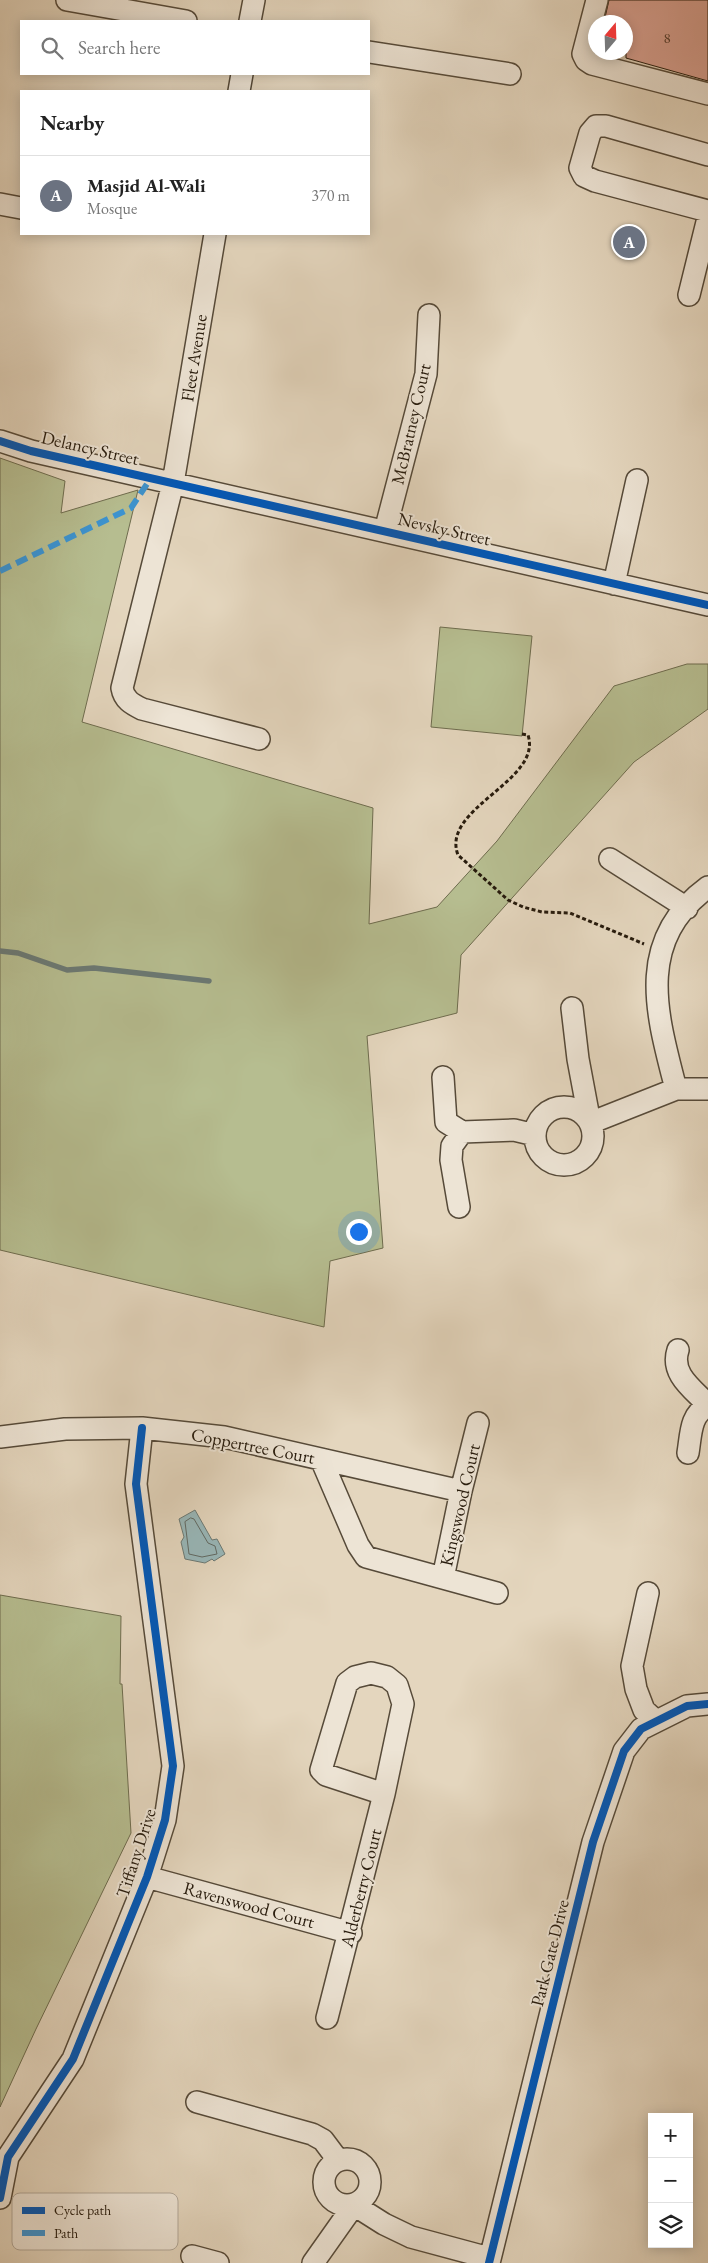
<!DOCTYPE html>
<html lang="en">
<head>
<meta charset="utf-8">
<style>
  body { margin:0; font-family:"EB Garamond",serif; background:#f2f2f2; color:#222 }
  .controls { position:absolute; right:15px; bottom:15px; display:grid; overflow:hidden; border-radius:0px; box-shadow:0 2px 12px #0003 }
  .controls button { width:45px; height:45px; display:grid; place-items:center; padding:0; border:0; border-bottom:1px solid #e0e0e0; background:#fff; color:#222; font:25px sans-serif }
  .compass { position:absolute; left:588px; top:15px; width:45px; height:45px; border-radius:50%; background:#fff; box-shadow:0 2px 12px #0003; rotate:19deg }
  .you { position:absolute; left:358px; top:1231px; width:18px; height:18px; margin:-12px; border:4px solid #fff; border-radius:50%; background:#1a73e8; box-shadow:0 0 0 8px #1a73e833 }
  .badge { display:grid; place-items:center; width:32px; height:32px; border-radius:50%; background:#8f2418; color:#fff; font-size:16px; font-weight:700 }
  .pin { position:absolute; translate:-50% -50%; border:2px solid #fff; box-shadow:0 1px 5px #0006 }
  .list { margin:0; padding:0; list-style:none }
  h2 { display:flex; justify-content:space-between; align-items:center; height:65px; margin:0; padding:0 20px; font-size:21px }
  h2 small { font-size:16px; font-weight:400; color:#767676 }
  .list li { display:grid; grid-template-columns:32px 1fr auto; gap:15px; align-items:center; box-sizing:border-box; height:80px; padding:0 20px; border-top:1px solid #e0e0e0 }
  .list b { display:block; font-size:19px; white-space:nowrap }
  .list p { margin:0; font-size:16px; white-space:nowrap; color:#767676 }
  .list em { font-size:16px; font-style:normal; color:#767676 }
  .icon { flex:none; width:28px; height:28px; fill:none; stroke:currentColor; stroke-width:2; stroke-linecap:round; stroke-linejoin:round }
  .map { position:relative; flex:none; width:708px; height:2263px; overflow:hidden }
  .search { position:absolute; background:#fff; box-shadow:0 2px 12px #0003; left:20px; top:20px; width:350px; height:55px; display:flex; align-items:center; gap:12px; box-sizing:border-box; padding:0 18px; border-radius:0px; color:#767676; font-size:19px }
  .panel { position:absolute; background:#fff; box-shadow:0 2px 12px #0003; left:20px; top:90px; width:350px; height:145px; border-radius:0px }
  .map>svg:first-child { display:block }
  .green { fill:#b6bd90; stroke:#6e6c4e }
  .water { fill:#98b7b9; stroke:#6b7974 }
  .lines { fill:none; stroke-linecap:round; stroke-linejoin:round }
  .shore { stroke:#606963; stroke-width:1 }
  .stream { stroke:#6b7974; stroke-width:5.5 }
  .building { fill:#daa192; stroke:#271b0d }
  .minor-casing { stroke:#564a39; stroke-width:24 }
  .path { stroke:#271b0d; stroke-width:3; stroke-dasharray:4 2.5; stroke-linecap:butt }
  .minor { stroke:#ede4d5; stroke-width:21 }
  .quiet { stroke:#3b94d2; stroke-width:6; stroke-dasharray:12 6; stroke-linecap:butt }
  .cycleway-casing { stroke:#ede4d5; stroke-width:11 }
  .cycleway { stroke:#0057b8; stroke-width:8 }
  .labels { text-anchor:middle; stroke-width:4; stroke-linejoin:round; paint-order:stroke }
  .number-label { font-size:15px; fill:#543c2e }
  .street-label { font-size:18px; fill:#271b0d; stroke:#ede4d5 }
  .key { fill:#ede4d5; stroke:#b2a899; stroke-width:1 }
  .key-label { font-size:14px; fill:#271b0d }
</style>
</head>
<body>
<div class="map">
<svg width="708" height="2263" viewBox="0 0 708 2263">
  <rect width="100%" height="100%" fill="#e4d6be"/>
  <filter id="stains"><feTurbulence type="fractalNoise" baseFrequency=".004" numOctaves="4"/><feColorMatrix values="0 0 0 0 .2 0 0 0 0 .09 0 0 0 0 .02 0 0 0 .5 -.17"/></filter>
  <radialGradient id="worn" r=".72"><stop offset=".6" stop-color="#630" stop-opacity="0"/><stop offset="1" stop-color="#630" stop-opacity=".3"/></radialGradient>
  <path class="green" d="M0 458 65 481 61 513 138 490 82 722 373 808 369 924 437 907 497 841 614 686 687 664H708V709L634 762 461 955 457 1013 367 1036 383 1248 330 1261 324 1327 0 1250Z
    M440 627 532 636 522 736 431 727Z
    M0 1595 121 1616 120 1684H122L131 1833 36 2029 0 2107Z"/>
  <path class="water" d="M195 1510 212 1540 217 1539 225 1554 214 1561 212 1559 205 1563 185 1559 181 1542 184 1537 179 1519Z"/>
  <g class="lines">
    <path class="shore" d="M191 1518 194 1519 208 1543 215 1546 217 1554 202 1557 189 1554 185 1522Z"/>
    <path class="stream" d="M0 951 18 953 67 970 94 968 209 981"/>
  </g>
  <path class="building" d="M609 0H708V81L626 58V22H604Z"/>
  <g class="lines">
    <g class="minor-casing">
      <path id="minor" d="M67 0 186 21
        M597 0 583 54 586 60 592 64 708 94
        M250 21 254 0
        M369 52 510 74
        M239 91 242 74
        M708 155 606 126H596L590 133 580 168 584 176 595 181 708 211
        M0 204 21 208
        M215 234 173 483 122 688C124 700 132 704 142 709L259 739
        M689 295 708 218
        M0 441 31 451 708 605
        M385 531 426 374 429 315
        M614 584 637 480
        M610 859 687 908
        M572 1008 578 1059 590 1123 676 1089H708
        M443 1077 446 1122 462 1132 514 1130 535 1135
        M676 1089C657 1015 634 941 708 887
        M535 1136a29 29 0 1 1 58 0a29 29 0 1 1-58 0Z
        M459 1207 451 1160 452 1146 462 1132
        M678 1350C670 1374 693 1389 708 1405
        M0 1437 65 1429 142 1428 224 1437 461 1491
        M688 1453C691 1435 690 1414 708 1406
        M321 1459 358 1545 366 1557 497 1593
        M443 1578 461 1491 478 1423
        M648 1593 632 1666 636 1689 644 1710 656 1721
        M371 1673 387 1677 397 1685 403 1704 384 1794 326 1775 321 1770 347 1683 355 1677Z
        M147 1877 351 1933
        M327 2018 384 1794
        M197 2102 312 2134 323 2140 338 2160
        M324 2182a23 23 0 1 1 46 0a23 23 0 1 1-46 0Z
        M0 2198 8 2157 73 2059 147 1877 165 1820 173 1766 136 1484 142 1428
        M192 2256 218 2263
        M313 2263 354 2205 384 2224 411 2237 489 2258
        M489 2263 593 1842 624 1751 641 1729 687 1706 708 1704"/>
    </g>
    <path class="path" d="M522 734 528 735C543 781 440 808 458 855L508 900 523 907 542 912 570 913 644 944"/>
    <use href="#minor" class="minor"/>
    <path class="quiet" d="M0 571 131 508 151 478"/>
    <g class="cycleway-casing">
      <path id="cycleway" d="M0 441 31 451 708 605
        M0 2198 8 2157 73 2059 147 1877 165 1820 173 1766 136 1484 142 1428
        M489 2263 593 1842 624 1751 641 1729 687 1706 708 1704"/>
    </g>
    <use href="#cycleway" class="cycleway"/>
  </g>
  <g class="labels">
    <g class="number-label">
      <text x="667" y="43">8</text>
    </g>
    <g class="street-label">
      <text transform="translate(194 358) rotate(-81)" y="6">Fleet Avenue</text>
      <text transform="translate(411 424) rotate(-77)" y="6">McBratney Court</text>
      <text transform="translate(90 448) rotate(13)" y="6">Delancy Street</text>
      <text transform="translate(444 529) rotate(13)" y="6">Nevsky Street</text>
      <text transform="translate(253 1446) rotate(11)" y="6">Coppertree Court</text>
      <text transform="translate(460 1505) rotate(-77)" y="6">Kingswood Court</text>
      <text transform="translate(136 1853) rotate(-72)" y="6">Tiffany Drive</text>
      <text transform="translate(361 1888) rotate(-76)" y="6">Alderberry Court</text>
      <text transform="translate(249 1905) rotate(15)" y="6">Ravenswood Court</text>
      <text transform="translate(550 1953) rotate(-76)" y="6">Park Gate Drive</text>
    </g>
  </g>
  <rect x="12" y="2193" width="166" height="57" rx="8" class="key"/>
  <rect x="22" y="2207" width="23" height="7" fill="#0057b8"/>
  <rect x="22" y="2230" width="23" height="6" fill="#3b94d2"/>
  <g class="key-label">
    <text x="54" y="2215">Cycle path</text>
    <text x="54" y="2238">Path</text>
  </g>
  <rect width="100%" height="100%" filter="url(#stains)"/>
  <rect width="100%" height="100%" fill="url(#worn)"/>
</svg>
<div class="controls">
<button>+</button>
<button>−</button>
<button><svg class="icon" aria-label="layers" viewBox="0 0 24 24"><path d="M12 4l9 5-9 5-9-5zM3 14l9 5 9-5"/></svg></button>
</div>
<svg class="compass" viewBox="-18 -18 36 36"><path d="M0-13l5 13h-10z" fill="#e53935"/><path d="M0 13l5-13h-10z" fill="#767676"/></svg>
<div class="you"></div>
<div class="pin badge" style="left:629px;top:242px;background:#6b7280">A</div>
<div class="search"><svg class="icon" aria-label="search" viewBox="0 0 24 24"><circle cx="10" cy="10" r="6"/><path d="M15 15l6 6"/></svg>Search here</div>
<section class="panel">
<h2>Nearby<small></small></h2>
<ul class="list">
<li><span class="badge" style="background:#6b7280">A</span><div><b>Masjid Al-Wali</b><p>Mosque</p></div><em>370 m</em></li>
</ul>
</section>
</div>
</body>
</html>
